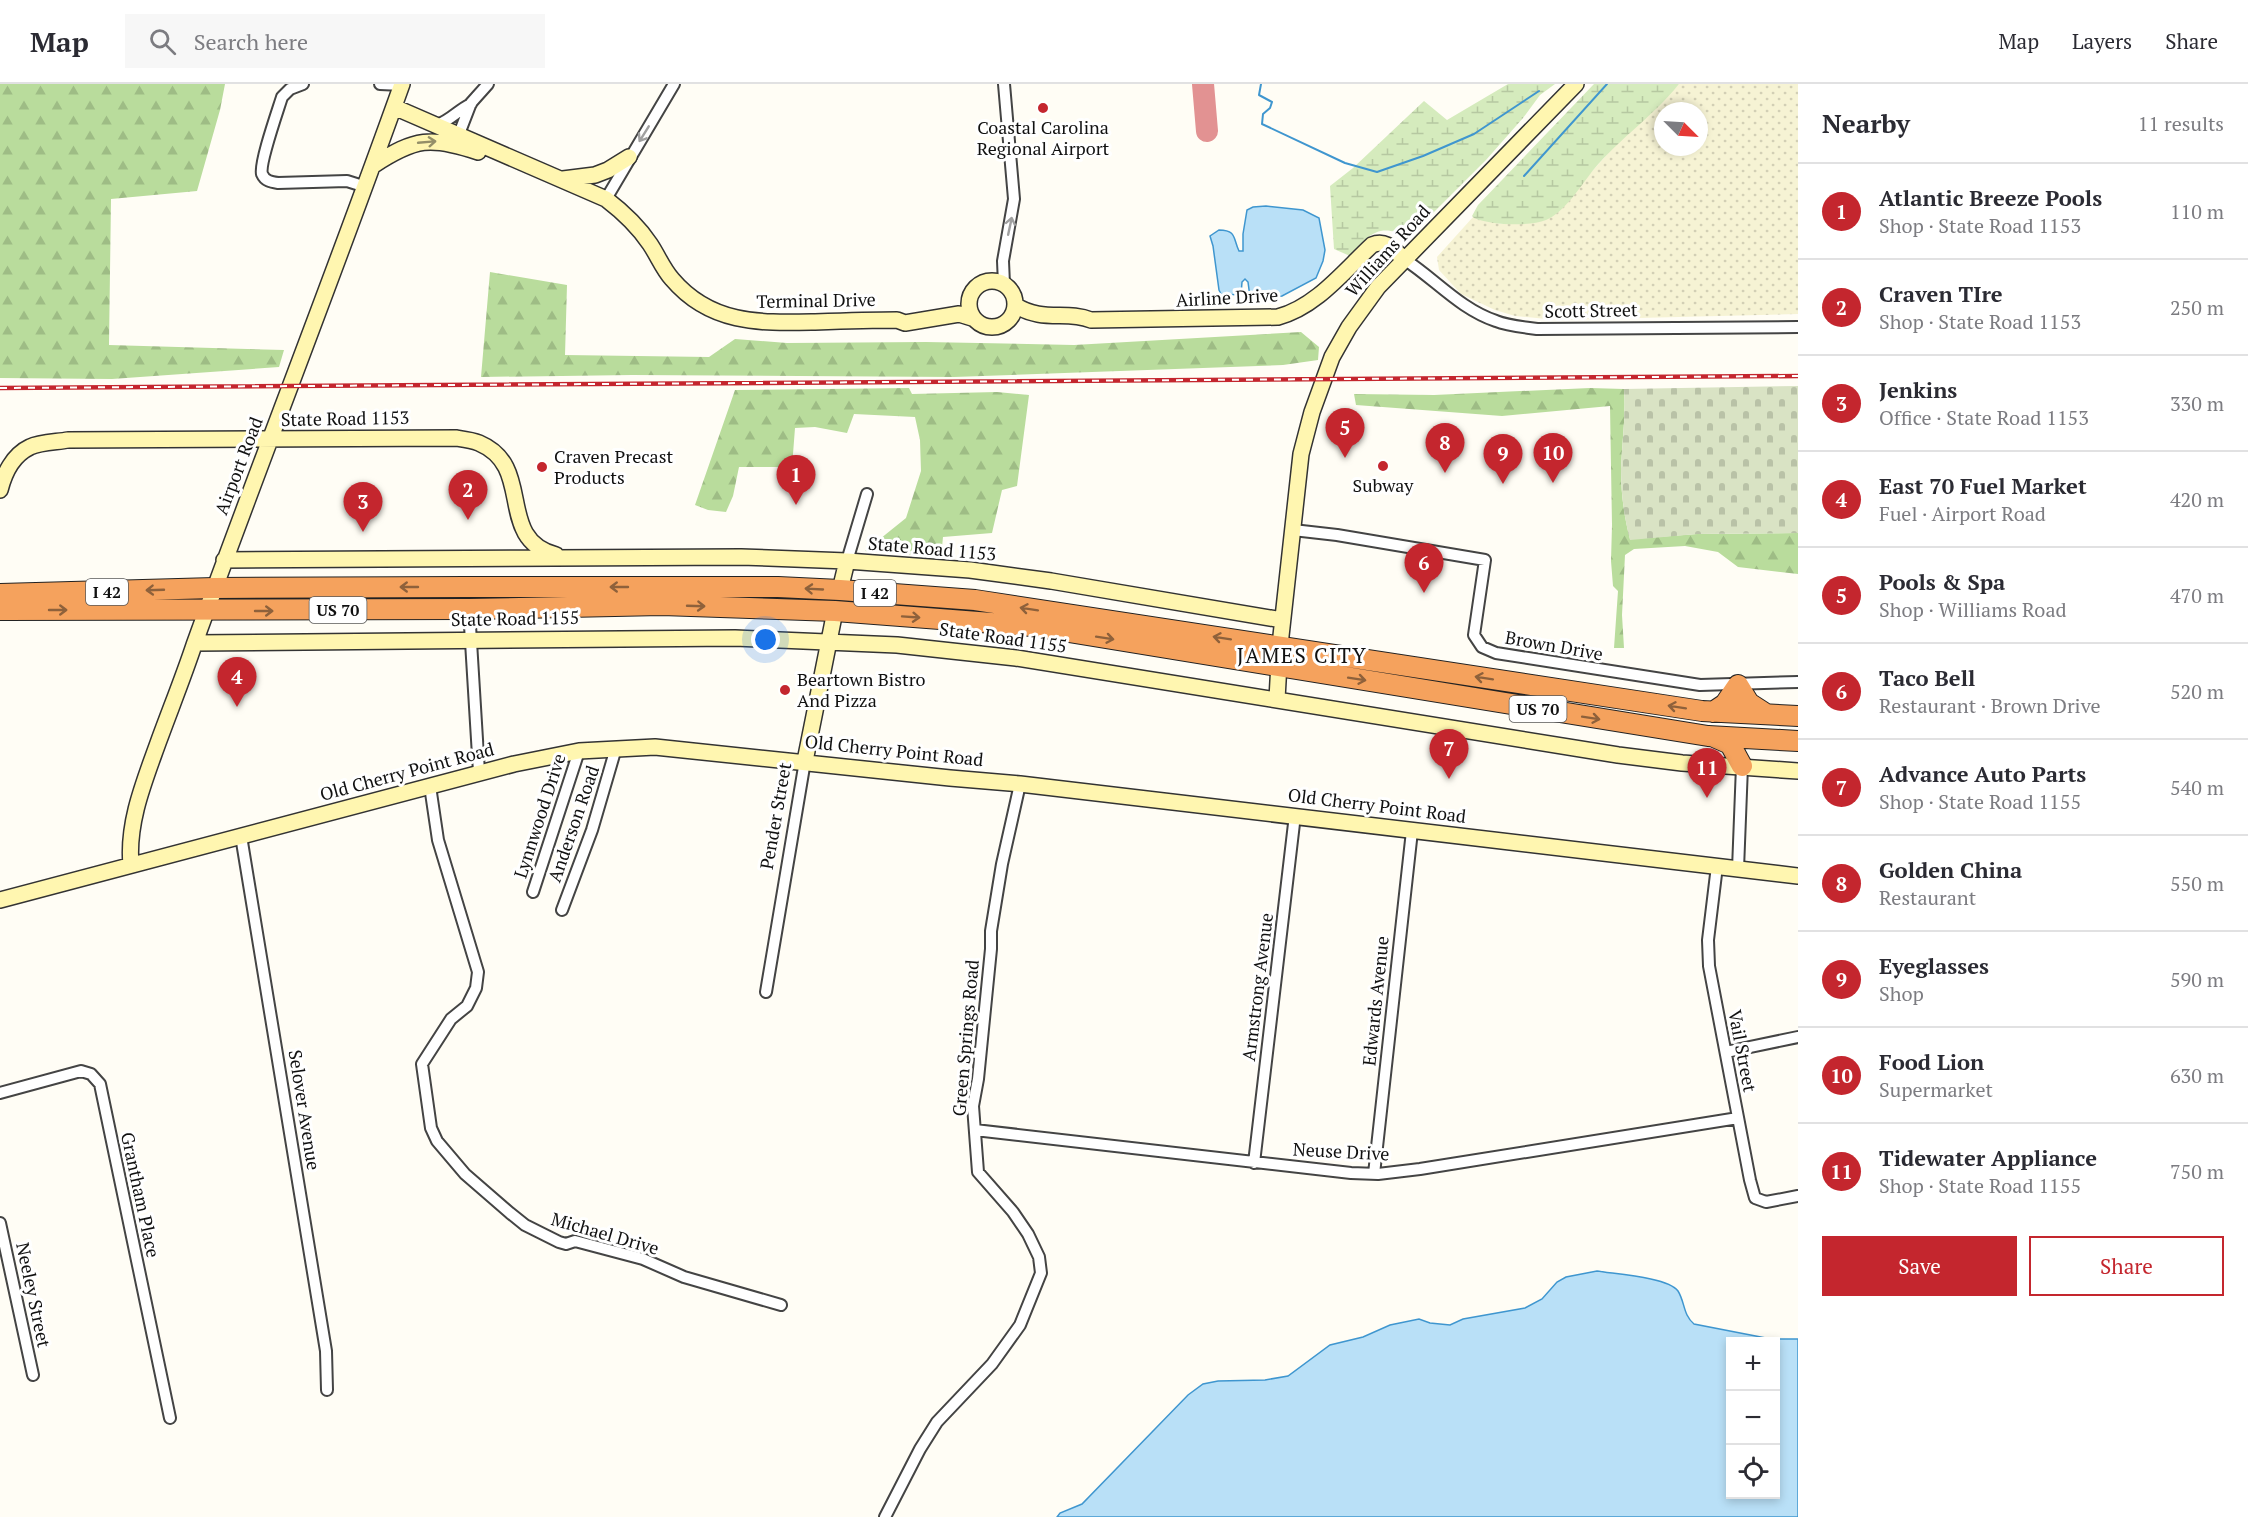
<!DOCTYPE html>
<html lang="en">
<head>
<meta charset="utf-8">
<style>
  body { margin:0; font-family:"PT Serif",serif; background:#f7f7f7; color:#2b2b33 }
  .controls { position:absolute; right:18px; bottom:18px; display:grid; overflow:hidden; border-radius:0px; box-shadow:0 3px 9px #0003 }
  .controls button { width:54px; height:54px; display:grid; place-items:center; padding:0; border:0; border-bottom:2px solid #e1e1e2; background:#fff; color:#2b2b33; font:30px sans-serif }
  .compass { position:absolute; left:1654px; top:18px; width:54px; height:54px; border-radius:50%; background:#fff; box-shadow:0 3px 9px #0003; rotate:114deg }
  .you { position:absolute; left:766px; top:556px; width:21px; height:21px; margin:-15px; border:4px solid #fff; border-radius:50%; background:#1a73e8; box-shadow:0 0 0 9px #1a73e833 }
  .badge { display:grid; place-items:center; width:39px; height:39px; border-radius:50%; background:#c4262e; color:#fff; font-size:20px; font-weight:700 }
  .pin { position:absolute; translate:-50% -50px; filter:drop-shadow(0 2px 3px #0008) }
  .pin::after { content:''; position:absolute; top:32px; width:21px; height:18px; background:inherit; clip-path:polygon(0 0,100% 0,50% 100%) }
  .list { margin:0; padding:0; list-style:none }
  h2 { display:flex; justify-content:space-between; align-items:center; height:78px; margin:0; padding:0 24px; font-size:26px }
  h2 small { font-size:20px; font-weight:400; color:#7c7c81 }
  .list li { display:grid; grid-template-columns:39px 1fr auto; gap:18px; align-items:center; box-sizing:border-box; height:96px; padding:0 24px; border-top:2px solid #e1e1e2 }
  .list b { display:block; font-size:22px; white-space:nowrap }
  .list p { margin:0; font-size:20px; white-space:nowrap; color:#7c7c81 }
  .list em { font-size:20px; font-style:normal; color:#7c7c81 }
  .actions { display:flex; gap:12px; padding:18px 24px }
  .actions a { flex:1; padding:14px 0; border:2px solid #c4262e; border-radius:0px; text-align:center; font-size:21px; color:#c4262e }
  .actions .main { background:#c4262e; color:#fff }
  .icon { flex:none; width:33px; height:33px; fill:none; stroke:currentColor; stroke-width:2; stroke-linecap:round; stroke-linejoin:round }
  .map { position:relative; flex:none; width:1798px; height:1433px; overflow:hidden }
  header { display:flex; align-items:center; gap:36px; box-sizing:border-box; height:84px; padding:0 30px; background:#fff; border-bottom:2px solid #e1e1e2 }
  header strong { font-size:28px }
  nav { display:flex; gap:33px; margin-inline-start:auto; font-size:21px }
  .search { width:420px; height:54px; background:#f7f7f7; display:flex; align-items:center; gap:15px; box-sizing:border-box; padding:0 21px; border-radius:0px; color:#7c7c81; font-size:22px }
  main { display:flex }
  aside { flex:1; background:#fff }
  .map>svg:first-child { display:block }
  .farmland { fill:url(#farmland-dots); fill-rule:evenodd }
  .forest { fill:url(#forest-firs) }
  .wetland { fill:url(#wetland-marsh) }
  .cemetery { fill:url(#cemetery-stones) }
  .water { fill:#b9e0f7; stroke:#3f96cf; stroke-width:1.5; fill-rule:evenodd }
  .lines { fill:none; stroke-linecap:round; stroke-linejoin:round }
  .stream { stroke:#3f96cf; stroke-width:2 }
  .taxiway { stroke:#e29292; stroke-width:22 }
  .street-casing { stroke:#444; stroke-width:14 }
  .secondary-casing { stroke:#333; stroke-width:18 }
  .highway-casing { stroke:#222; stroke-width:22 }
  .street { stroke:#fff; stroke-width:10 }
  .secondary { stroke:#fff6b0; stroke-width:15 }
  .highway { stroke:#f5a25d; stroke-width:20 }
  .rail-casing { stroke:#c4262e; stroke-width:4.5 }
  .rail { stroke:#fff; stroke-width:2; stroke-dasharray:7; stroke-linecap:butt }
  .oneway { stroke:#a0a0a0 }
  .oneway2 { stroke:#948f68 }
  .oneway3 { stroke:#8e613b }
  .poi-dot { fill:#c4262e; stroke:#fff; stroke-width:2 }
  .labels { text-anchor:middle; stroke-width:6; stroke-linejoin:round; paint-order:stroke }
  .shield { fill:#fff; stroke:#585858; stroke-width:1.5 }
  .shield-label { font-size:16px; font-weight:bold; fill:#111 }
  .poi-label { font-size:18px; fill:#111; stroke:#fff }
  .street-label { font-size:18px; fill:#111; stroke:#fff }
  .quarter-label { font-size:21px; letter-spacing:1.5px; fill:#111; stroke:#fff }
</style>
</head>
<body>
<header>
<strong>Map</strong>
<div class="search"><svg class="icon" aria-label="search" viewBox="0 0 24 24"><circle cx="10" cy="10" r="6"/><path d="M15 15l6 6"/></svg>Search here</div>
<nav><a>Map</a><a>Layers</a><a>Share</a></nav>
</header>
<main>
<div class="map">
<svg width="1798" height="1433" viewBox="0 0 1798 1433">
  <defs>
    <pattern id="farmland-dots" width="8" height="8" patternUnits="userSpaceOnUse" patternTransform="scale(1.5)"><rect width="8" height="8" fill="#f6f3d4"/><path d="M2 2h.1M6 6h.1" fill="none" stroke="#d2cfb5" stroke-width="1.8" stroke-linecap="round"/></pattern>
    <pattern id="forest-firs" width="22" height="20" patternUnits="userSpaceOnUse" patternTransform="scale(1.5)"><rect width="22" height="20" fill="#b9dc9c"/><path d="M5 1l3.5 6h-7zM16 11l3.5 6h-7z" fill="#9ebc85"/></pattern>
    <pattern id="wetland-marsh" width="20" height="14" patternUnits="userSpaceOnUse" patternTransform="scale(1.5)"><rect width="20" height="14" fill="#d5ebbd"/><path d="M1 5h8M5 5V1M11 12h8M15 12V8" fill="none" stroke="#b6c8a1"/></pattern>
    <pattern id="cemetery-stones" width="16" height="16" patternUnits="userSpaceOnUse" patternTransform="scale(1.5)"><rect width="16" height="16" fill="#d9e3c4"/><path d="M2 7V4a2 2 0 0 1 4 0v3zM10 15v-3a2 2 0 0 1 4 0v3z" fill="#b9c2a7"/></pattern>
  </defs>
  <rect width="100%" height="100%" fill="#fffdf5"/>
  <path class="farmland" d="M1679 0H1798V230L1557 236 1515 232 1495 226 1461 210 1439 186 1437 173 1473 133 1501 140 1552 132 1612 65ZM1663 27H1699V63H1663Z"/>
  <path class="forest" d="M0 0H225L220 26 197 107 111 115 109 261 284 266 279 283 112 295 0 294Z
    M490 188 567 201 565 271 709 273 735 255 787 259 926 258 1074 261 1301 248 1319 263 1318 276 1283 281 954 293 632 291 481 293Z
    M909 304 912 310 997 308 1029 311 1017 402 1002 406 992 449 943 453 941 473 865 467 906 434 921 387 920 356 915 333 854 330 847 349 815 343 795 344 792 383H739L733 412 726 428 708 426 695 421 735 306Z
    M1590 304 1624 305C1626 332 1622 358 1621 385 1621 410 1624 432 1630 455L1697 450 1798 449V490L1738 483 1718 468 1685 462 1634 465 1625 471 1622 531 1624 564H1614L1618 507 1613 502 1611 477 1612 441 1610 322 1502 332 1356 321 1354 310 1434 311Z"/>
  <path class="wetland" d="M1508 0H1555L1540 11 1523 34 1486 76 1411 151 1408 153C1378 138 1369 151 1350 172L1334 165 1330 102 1353 84 1424 17 1447 36Z
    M1594 0H1679C1652 34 1614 58 1588 93 1578 106 1563 129 1546 136 1528 143 1491 141 1474 134L1472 132 1478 121Z"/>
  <path class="cemetery" d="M1798 302V449L1697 450 1630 456C1624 432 1621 410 1621 385 1622 358 1626 332 1624 305Z"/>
  <path class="water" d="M1266 122 1303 126 1319 134 1325 166 1323 177 1316 194 1282 212 1261 215 1250 213 1248 198 1245 195 1242 198 1241 211 1221 210 1219 206 1213 162 1210 152 1219 146C1237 146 1233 155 1239 167H1243V150L1247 126 1253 123Z
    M1597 1187C1614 1190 1668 1193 1678 1207 1685 1218 1683 1231 1694 1240L1771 1255H1798V1433H1057L1060 1429 1082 1420 1188 1311 1203 1300 1218 1297 1265 1296 1288 1292 1330 1261 1363 1253 1390 1241 1419 1235 1430 1239 1450 1241 1463 1235 1525 1224 1542 1215 1557 1198 1566 1193ZM1730 1258H1776V1410H1730Z"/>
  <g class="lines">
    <path class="stream" d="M1261 0 1259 11 1272 18 1270 24 1263 30 1262 40 1345 79 1377 88 1423 72 1474 50 1539 7
      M1524 92 1607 0"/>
    <path class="taxiway" d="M1203 0 1207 47"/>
    <g class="street-casing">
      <path id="street" d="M303 0 290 5 282 13C278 26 259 80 262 90 265 97 271 98 278 99L347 97 366 103
        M380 0 402 1
        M1004 0 1014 115 1003 177 1004 200
        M437 41C451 36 458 26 471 20
        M459 50 471 19 488 0
        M606 115 674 0
        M1404 175C1435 195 1460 225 1496 237 1508 242 1524 243 1537 245L1798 243
        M1293 446 1337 451 1485 476 1474 551 1482 563 1496 569 1700 601 1798 598
        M847 477 867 410
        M469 525 479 688
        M430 702 438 756 478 888 476 904 467 922 451 935 422 980 431 1044 437 1057 465 1090 510 1129 525 1141 559 1158 566 1160 575 1157 643 1175 684 1193 781 1221
        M241 752 326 1267 327 1306
        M1717 782 1708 856 1709 882 1750 1096 1755 1114 1766 1118 1798 1112
        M1738 785 1742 682
        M533 808 579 667
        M562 826 592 746 616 664
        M766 908 805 677
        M1726 968 1798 953
        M0 1009 81 987 91 990 100 1000 170 1334
        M975 1046 1351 1089 1378 1090 1420 1085 1738 1034
        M1254 1079 1295 731
        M1374 1090 1412 747
        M0 1139 33 1291
        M885 1433 920 1365 937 1338 992 1280 1020 1241 1041 1189 1039 1173 1028 1150 1013 1128 978 1088 973 1022 978 995 991 865V847L1002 780 1020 700"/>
    </g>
    <g class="secondary-casing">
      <path id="secondary" d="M394 23 606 115C623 128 638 142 650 160 658 172 663 185 672 195 711 241 761 239 815 238 842 237 870 236 897 236L905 239 959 230 972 234
        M374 81C415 54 431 52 478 68
        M563 95 595 91 608 86 629 73
        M969 220a23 23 0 1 1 46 0a23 23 0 1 1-46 0Z
        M1015 221C1043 239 1066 226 1091 236L1278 233C1316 223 1344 187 1372 161 1386 155 1394 166 1404 175
        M0 406C4 390 13 371 30 363 40 358 57 358 68 356L456 354C463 355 472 356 479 359 536 383 494 454 556 471
        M224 476 741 473 847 477 970 486 1051 497 1282 536
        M840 506 847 477
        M195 559 735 554 897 561 1016 574 1618 671 1682 679 1798 687
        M1277 615 1280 561 1301 370 1312 328 1332 273 1349 243 1378 203 1576 0
        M805 677 835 527
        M131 781C127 739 144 698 158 659 170 626 183 594 194 561 262 373 335 188 402 0
        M0 816 514 680 579 667 655 663 950 694 1020 700 1798 792"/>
    </g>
    <g class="highway-casing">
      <path id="highway" d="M0 510 214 504 468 503H778L840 506 975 516 1702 627 1798 632
        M0 526 469 525 662 521 835 527 1032 542 1708 652 1798 657
        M1713 628 1725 620 1738 601 1749 619 1766 630
        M1714 653 1730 660 1742 682"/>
    </g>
    <use href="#street" class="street"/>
    <use href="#secondary" class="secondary"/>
    <use href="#highway" class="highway"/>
    <g class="rail-casing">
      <path id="rail" d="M0 304 1798 292"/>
    </g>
    <use href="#rail" class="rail"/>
  </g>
  <defs><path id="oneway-shaft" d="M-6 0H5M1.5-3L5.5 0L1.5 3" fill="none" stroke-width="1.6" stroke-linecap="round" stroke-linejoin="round" transform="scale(1.5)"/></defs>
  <g class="oneway">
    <use href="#oneway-shaft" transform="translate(644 50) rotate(122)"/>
    <use href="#oneway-shaft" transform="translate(1010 142) rotate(-78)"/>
  </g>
  <use class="oneway2" href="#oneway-shaft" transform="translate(427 58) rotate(-5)"/>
  <g class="oneway3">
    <use href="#oneway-shaft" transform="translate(409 503) rotate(180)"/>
    <use href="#oneway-shaft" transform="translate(619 503) rotate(180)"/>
    <use href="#oneway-shaft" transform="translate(814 505) rotate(-177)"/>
    <use href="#oneway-shaft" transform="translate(155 506) rotate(178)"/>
    <use href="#oneway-shaft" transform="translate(696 522) rotate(2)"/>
    <use href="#oneway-shaft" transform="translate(1029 525) rotate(-171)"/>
    <use href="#oneway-shaft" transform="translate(58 526)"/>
    <use href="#oneway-shaft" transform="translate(264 527)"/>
    <use href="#oneway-shaft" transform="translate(911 533) rotate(4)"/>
    <use href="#oneway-shaft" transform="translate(1105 554) rotate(9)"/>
    <use href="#oneway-shaft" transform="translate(1222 554) rotate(-171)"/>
    <use href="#oneway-shaft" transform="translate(1484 594) rotate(-171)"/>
    <use href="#oneway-shaft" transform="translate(1357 595) rotate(9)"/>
    <use href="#oneway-shaft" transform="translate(1677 623) rotate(-171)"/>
    <use href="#oneway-shaft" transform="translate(1591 634) rotate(9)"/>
  </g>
  <g class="poi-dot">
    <circle cx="1043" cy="24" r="6"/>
    <circle cx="1383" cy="382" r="6"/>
    <circle cx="542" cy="383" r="6"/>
    <circle cx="785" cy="606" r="6"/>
  </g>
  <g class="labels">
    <g class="shield">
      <rect x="86" y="495" width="42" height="26" rx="4.5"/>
      <rect x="854" y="496" width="42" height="26" rx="4.5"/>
      <rect x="309.5" y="513" width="57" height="26" rx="4.5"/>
      <rect x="1509.5" y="612" width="57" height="26" rx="4.5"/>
    </g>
    <g class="shield-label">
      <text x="107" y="514">I 42</text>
      <text x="875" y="515">I 42</text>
      <text x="338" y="532">US 70</text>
      <text x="1538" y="631">US 70</text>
    </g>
    <g class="poi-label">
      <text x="1043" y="50">Coastal Carolina<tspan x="1043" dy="21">Regional Airport</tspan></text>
      <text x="554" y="379" text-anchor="start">Craven Precast<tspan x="554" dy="21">Products</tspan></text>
      <text x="1383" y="408">Subway</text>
      <text x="797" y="602" text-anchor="start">Beartown Bistro<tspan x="797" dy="21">And Pizza</tspan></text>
    </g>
    <g class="street-label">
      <text transform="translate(1388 167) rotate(-48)" y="6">Williams Road</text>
      <text transform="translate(1227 214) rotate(-3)" y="6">Airline Drive</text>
      <text transform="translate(816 217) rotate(-1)" y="6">Terminal Drive</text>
      <text transform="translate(1591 227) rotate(-1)" y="6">Scott Street</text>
      <text transform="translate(345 335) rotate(-1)" y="6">State Road 1153</text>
      <text transform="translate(239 382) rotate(-69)" y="6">Airport Road</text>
      <text transform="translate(932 465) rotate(5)" y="6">State Road 1153</text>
      <text transform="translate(515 535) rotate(-1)" y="6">State Road 1155</text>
      <text transform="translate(1003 554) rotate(8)" y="6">State Road 1155</text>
      <text transform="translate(1554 562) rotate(10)" y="6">Brown Drive</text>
      <text transform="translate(894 667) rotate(6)" y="6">Old Cherry Point Road</text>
      <text transform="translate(407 688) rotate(-15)" y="6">Old Cherry Point Road</text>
      <text transform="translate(1377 722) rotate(7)" y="6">Old Cherry Point Road</text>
      <text transform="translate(540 732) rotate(-72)" y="6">Lynnwood Drive</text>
      <text transform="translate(776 732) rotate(-80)" y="6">Pender Street</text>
      <text transform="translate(574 740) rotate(-71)" y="6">Anderson Road</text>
      <text transform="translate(1258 903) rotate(-83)" y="6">Armstrong Avenue</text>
      <text transform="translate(1376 917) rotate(-84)" y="6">Edwards Avenue</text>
      <text transform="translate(966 954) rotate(-85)" y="6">Green Springs Road</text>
      <text transform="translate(1742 967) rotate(79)" y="6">Vail Street</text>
      <text transform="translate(304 1026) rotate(81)" y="6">Selover Avenue</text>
      <text transform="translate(1341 1068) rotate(3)" y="6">Neuse Drive</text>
      <text transform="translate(140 1111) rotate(78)" y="6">Grantham Place</text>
      <text transform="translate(605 1150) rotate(16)" y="6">Michael Drive</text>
      <text transform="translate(33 1211) rotate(78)" y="6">Neeley Street</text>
    </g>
    <g class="quarter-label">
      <text x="1302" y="579">JAMES CITY</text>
    </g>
  </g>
</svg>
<div class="controls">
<button>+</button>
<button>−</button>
<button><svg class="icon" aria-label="locate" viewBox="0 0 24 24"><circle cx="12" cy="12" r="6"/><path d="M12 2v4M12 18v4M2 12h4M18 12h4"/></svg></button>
</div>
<svg class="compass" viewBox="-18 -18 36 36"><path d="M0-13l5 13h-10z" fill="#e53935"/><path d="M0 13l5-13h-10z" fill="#7c7c81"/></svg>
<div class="you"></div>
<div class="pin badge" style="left:796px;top:421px">1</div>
<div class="pin badge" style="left:468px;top:436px">2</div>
<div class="pin badge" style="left:363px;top:448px">3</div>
<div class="pin badge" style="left:237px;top:623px">4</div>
<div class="pin badge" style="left:1345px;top:374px">5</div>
<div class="pin badge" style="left:1424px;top:509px">6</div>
<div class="pin badge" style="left:1449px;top:695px">7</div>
<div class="pin badge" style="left:1445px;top:389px">8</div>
<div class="pin badge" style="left:1503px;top:400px">9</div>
<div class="pin badge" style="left:1553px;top:399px">10</div>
<div class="pin badge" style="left:1707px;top:714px">11</div>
</div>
<aside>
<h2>Nearby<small>11 results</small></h2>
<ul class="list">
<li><span class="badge">1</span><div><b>Atlantic Breeze Pools</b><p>Shop · State Road 1153</p></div><em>110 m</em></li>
<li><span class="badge">2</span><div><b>Craven TIre</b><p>Shop · State Road 1153</p></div><em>250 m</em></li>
<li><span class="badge">3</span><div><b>Jenkins</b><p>Office · State Road 1153</p></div><em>330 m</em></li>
<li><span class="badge">4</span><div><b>East 70 Fuel Market</b><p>Fuel · Airport Road</p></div><em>420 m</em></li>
<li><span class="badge">5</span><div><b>Pools &amp; Spa</b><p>Shop · Williams Road</p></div><em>470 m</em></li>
<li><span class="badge">6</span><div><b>Taco Bell</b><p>Restaurant · Brown Drive</p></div><em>520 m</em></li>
<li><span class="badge">7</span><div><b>Advance Auto Parts</b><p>Shop · State Road 1155</p></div><em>540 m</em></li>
<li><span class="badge">8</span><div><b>Golden China</b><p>Restaurant</p></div><em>550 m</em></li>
<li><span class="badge">9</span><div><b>Eyeglasses</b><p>Shop</p></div><em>590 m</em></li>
<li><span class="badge">10</span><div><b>Food Lion</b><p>Supermarket</p></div><em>630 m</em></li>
<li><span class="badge">11</span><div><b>Tidewater Appliance</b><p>Shop · State Road 1155</p></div><em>750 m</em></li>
</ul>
<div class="actions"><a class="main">Save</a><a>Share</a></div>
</aside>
</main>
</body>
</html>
